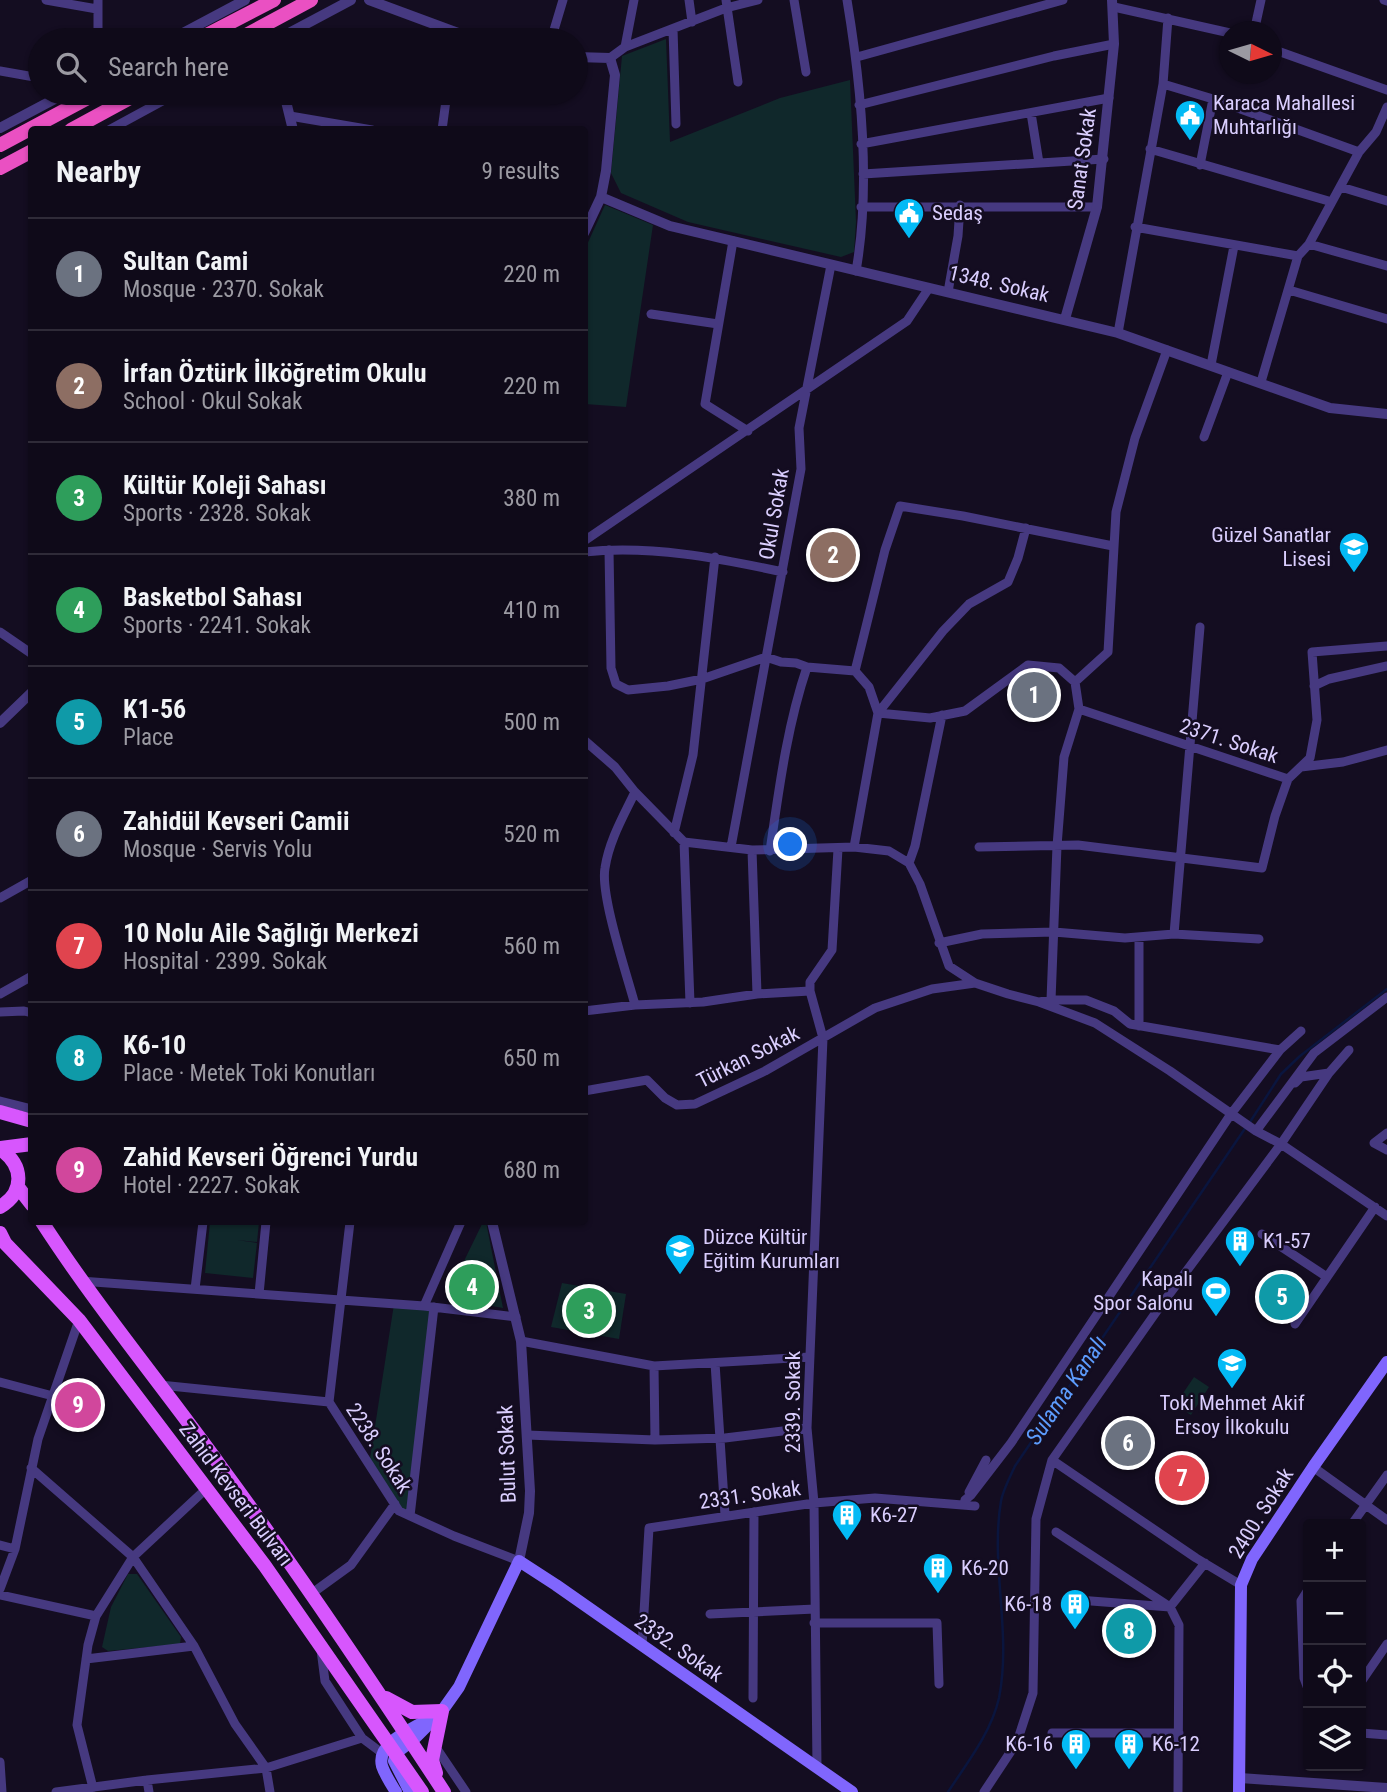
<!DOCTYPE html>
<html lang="en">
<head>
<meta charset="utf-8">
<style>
  body { margin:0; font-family:"Roboto Condensed",sans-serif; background:#1d1826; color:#f1f3f6 }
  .controls { position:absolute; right:21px; bottom:21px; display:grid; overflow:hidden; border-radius:7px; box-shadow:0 2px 5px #0004 }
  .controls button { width:63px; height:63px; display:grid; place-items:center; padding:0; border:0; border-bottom:2px solid #2f2b38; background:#0f0a19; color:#f1f3f6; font:35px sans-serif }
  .compass { position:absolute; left:1219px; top:21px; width:63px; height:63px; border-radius:50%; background:#0f0a19; box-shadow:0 2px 5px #0004; rotate:95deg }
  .you { position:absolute; left:791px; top:845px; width:24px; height:24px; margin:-18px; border:5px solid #fff; border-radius:50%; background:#1a73e8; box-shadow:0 0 0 10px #1a73e833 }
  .badge { display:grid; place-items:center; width:46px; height:46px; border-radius:50%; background:#2563eb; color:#fff; font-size:23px; font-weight:700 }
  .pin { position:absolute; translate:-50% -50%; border:4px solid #fff; box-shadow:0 2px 7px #0006 }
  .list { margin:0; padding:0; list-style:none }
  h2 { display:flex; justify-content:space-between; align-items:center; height:91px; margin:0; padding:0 28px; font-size:30px }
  h2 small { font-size:23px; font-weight:400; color:#9b9aa2 }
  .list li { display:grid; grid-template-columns:46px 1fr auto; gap:21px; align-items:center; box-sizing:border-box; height:112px; padding:0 28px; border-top:2px solid #2f2b38 }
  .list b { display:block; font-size:26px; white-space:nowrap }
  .list p { margin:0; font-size:23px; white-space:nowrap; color:#9b9aa2 }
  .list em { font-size:23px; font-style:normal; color:#9b9aa2 }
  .icon { flex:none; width:38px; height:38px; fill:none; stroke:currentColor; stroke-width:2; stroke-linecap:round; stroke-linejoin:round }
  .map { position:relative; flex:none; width:1387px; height:1792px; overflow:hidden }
  .search { position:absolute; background:#0f0a19; box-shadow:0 2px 5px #0004; left:28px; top:28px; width:560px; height:77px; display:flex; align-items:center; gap:18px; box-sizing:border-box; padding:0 24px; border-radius:38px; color:#9b9aa2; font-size:26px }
  .panel { position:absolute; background:#0f0a19; box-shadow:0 2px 5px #0004; left:28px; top:126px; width:560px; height:1099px; border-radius:7px }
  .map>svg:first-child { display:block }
  .green { fill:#10282b }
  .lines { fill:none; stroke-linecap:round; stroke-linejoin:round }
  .stream { stroke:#0a153e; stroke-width:2.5 }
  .minor { stroke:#463980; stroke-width:9 }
  .tertiary { stroke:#463980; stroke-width:10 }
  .secondary { stroke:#8066fd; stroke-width:12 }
  .primary { stroke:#d756fd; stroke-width:14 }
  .trunk { stroke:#ea50c2; stroke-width:14 }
  .labels { text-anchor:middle; stroke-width:5; stroke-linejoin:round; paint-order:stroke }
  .poi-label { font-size:21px; fill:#dacefe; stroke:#140d21; text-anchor:start }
  .street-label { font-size:21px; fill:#dacefe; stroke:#140d21 }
  .water-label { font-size:23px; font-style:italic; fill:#5d9cfd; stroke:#140d21 }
</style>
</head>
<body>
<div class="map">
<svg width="1387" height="1792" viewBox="0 0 1387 1792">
  <rect width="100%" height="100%" fill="#140d21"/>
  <path class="green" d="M666 39 670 142 780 98 850 80 856 222 854 252 841 257 688 222 621 193 611 173 622 56Z
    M605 205 653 225 626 407 585 404V249Z
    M210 1222H259L257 1242 237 1240 257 1243 253 1278 205 1273Z
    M483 1222H486L503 1308 446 1298Z
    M562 1283 626 1294 619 1339 551 1327Z
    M394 1304 434 1307 410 1516 399 1511 369 1465Z
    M1194 1377 1209 1387 1191 1415 1175 1405Z
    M128 1574H137L181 1637 180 1644 108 1651 102 1647 111 1607Z"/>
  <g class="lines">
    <path class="stream" d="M1250 1122 1281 1074 1300 1056 1387 989
      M948 1792C967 1763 991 1733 999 1698 1012 1633 990 1566 1001 1501 1003 1490 1010 1477 1015 1466L1246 1127"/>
    <path class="minor" d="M46 0 97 9
      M689 0 692 22
      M726 0 738 82
      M794 0 806 72
      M847 0C861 84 871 187 856 271
      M1384 0 1387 1
      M1114 7 1230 33
      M673 29 676 124
      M1254 32 1261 0
      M98 40V0
      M551 40 563 0
      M625 47 634 0
      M1272 49 1387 90
      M857 57 1063 0
      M610 58 625 47 726 8 758 0
      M0 71 40 78
      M1163 84 1213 99 1359 152
      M859 105 1054 56 1114 44
      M1031 113 1039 163
      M290 116 372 130
      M109 130 177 93
      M442 130 447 93
      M861 144 1109 98
      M1150 149 1332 202
      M1200 165 1213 99
      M863 174 1104 159
      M1341 187 1387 201
      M861 207H1097
      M1135 227 1298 256
      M733 241 705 404 748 431
      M1309 244 1387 266
      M1289 290 1387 319
      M948 292 958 236 960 205
      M651 314 718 324
      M1118 333 1163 84 1168 18
      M1211 365 1234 246
      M1261 382 1298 256 1309 244 1359 152 1376 132 1387 107
      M1204 437 1228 372
      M584 541 907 321 929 288
      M609 550 611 668 616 684 628 690 668 686 702 679 766 657 781 662 796 663 807 667
      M584 552C651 545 718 558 783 572
      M0 632 32 654
      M855 671 885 550 900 506 963 516 1113 546
      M1075 682 1108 652 1116 512 1135 438 1167 350
      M1314 686 1329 679 1387 666
      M1079 709 1288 779 1310 758 1317 720 1312 652 1387 646
      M878 713 930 718 965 711 1028 665 1059 668 1075 682 1079 709 1064 757 1057 846 1051 1000
      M878 713 943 631 969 604 1008 582 1018 558 1026 528
      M584 740 615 767 635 792 684 842 752 850 854 847 889 851 909 863 920 884 949 966 975 983 1008 994 1039 1002 1051 1000H1086L1114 1011 1130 1024 1280 1050
      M1301 767 1343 762 1387 750
      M635 792C623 817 609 841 605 868 600 895 627 975 635 1005
      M674 833 693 755 715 557
      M684 842 690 1003
      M731 847 801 469 799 428 831 265
      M979 847 1078 845 1262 868 1275 816 1288 779
      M752 850 757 994
      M770 851C779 789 787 726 807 667L855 671 869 687 878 713 854 847
      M909 863 915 846 942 715
      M0 898 32 880
      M1174 934 1200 627
      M939 943 982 934 1054 932 1125 938 1174 934 1259 939
      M0 994 32 976
      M1039 1002 1095 1023 1170 1071 1256 1131 1281 1144 1387 1216
      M584 1011 635 1005 703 1002 757 994 810 991
      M0 1012 24 1011 32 1013
      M1139 1026V937
      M1295 1083 1301 1077 1329 1073
      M584 1091 647 1080 665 1098 677 1105 695 1104 765 1071 875 1008 932 989 975 983
      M0 1101 32 1109
      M1256 1131 1314 1053 1387 997
      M1387 1133 1374 1143 1387 1150
      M461 1222 424 1306 516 1317
      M1262 1234 1327 1277
      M80 1281 424 1306
      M195 1289 203 1222
      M259 1294 266 1222
      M1295 1324 1375 1207
      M521 1341 654 1366 810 1357
      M715 1363 725 1515
      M654 1366 655 1440
      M0 1382 53 1396
      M160 1385 329 1402 399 1511 454 1536 519 1561
      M329 1402 350 1222
      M527 1435 655 1440 725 1438 807 1428
      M1052 1460 1196 1558 1241 1585
      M1313 1467 1387 1520
      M31 1468 133 1557 194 1646 235 1724 266 1768 270 1792
      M969 1492 986 1460
      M965 1500 971 1495 1011 1443 1231 1114 1280 1050 1301 1031
      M410 1516 434 1307
      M1352 1524 1387 1475
      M1056 1532 1170 1607 1179 1625 1178 1792
      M0 1545 15 1549
      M0 1589 15 1549 38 1439 79 1320
      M1308 1590 1301 1601 1304 1678 1308 1689
      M311 1594 351 1565 395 1504
      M0 1595 96 1616
      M1078 1600 1170 1607 1205 1563
      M710 1614 815 1609
      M814 1623H937L939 1684
      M642 1646 649 1528 814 1503 875 1498 975 1506
      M86 1659 194 1646
      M1361 1682 1387 1644
      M753 1698 754 1512
      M1052 1733H1179
      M1361 1733 1387 1735
      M362 1738 382 1753
      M435 1746 466 1792
      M0 1762 2 1792
      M817 1766 814 1503 807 1428 823 1038 810 991V982L832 950 838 849
      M93 1788 77 1725 88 1645 96 1616 133 1557 206 1489
      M56 1792 147 1780
      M149 1792 147 1780 266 1768 362 1738 325 1681 321 1650
      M984 1792 1017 1742 1033 1693 1036 1519 1052 1460 1159 1308 1281 1144 1329 1073 1349 1050"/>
    <path class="tertiary" d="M369 0 458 33 488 40
      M170 40 245 0
      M276 40 351 0
      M576 57 610 58 615 75 606 171 601 197 584 233
      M284 93 293 130
      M0 128 66 93
      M601 197 670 226 1118 333 1330 408 1387 414
      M1065 319 1097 207 1114 44 1112 0
      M0 723 32 692
      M492 1222 521 1341 530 1491 529 1513 519 1561
      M1240 1778 1387 1788"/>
    <path class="secondary" d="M396 1792C391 1784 385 1775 382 1766 376 1743 411 1730 427 1720
      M410 1792 394 1761 396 1753 412 1741 442 1711 459 1687 519 1561 556 1585 852 1792
      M1239 1792 1241 1585 1252 1559 1313 1467 1387 1362"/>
    <path class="primary" d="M0 1112 32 1121
      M0 1148 32 1144
      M0 1149C24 1165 25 1192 0 1207
      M18 1187 32 1205
      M42 1222C97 1307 162 1385 221 1467 299 1573 372 1682 444 1792
      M0 1233 5 1243 79 1320 265 1566 422 1792
      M386 1698 412 1712 442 1711 432 1760 436 1773"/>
    <path class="trunk" d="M197 40 274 0
      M237 40 311 0
      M71 130 139 93
      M0 145 97 93
      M0 168 32 151"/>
  </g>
  <defs>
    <g id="civic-pin" transform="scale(1.575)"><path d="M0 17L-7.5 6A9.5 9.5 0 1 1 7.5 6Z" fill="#03baf5" stroke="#140d21"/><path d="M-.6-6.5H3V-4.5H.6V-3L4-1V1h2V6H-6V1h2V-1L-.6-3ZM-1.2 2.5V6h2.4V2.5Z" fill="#fff"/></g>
    <g id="school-pin" transform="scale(1.575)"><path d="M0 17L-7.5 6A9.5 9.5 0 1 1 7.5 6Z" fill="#03baf5" stroke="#140d21"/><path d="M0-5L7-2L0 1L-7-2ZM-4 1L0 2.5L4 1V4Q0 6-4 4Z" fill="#fff"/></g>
    <g id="building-pin" transform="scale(1.575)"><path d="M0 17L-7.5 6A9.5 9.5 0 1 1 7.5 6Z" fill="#03baf5" stroke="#140d21"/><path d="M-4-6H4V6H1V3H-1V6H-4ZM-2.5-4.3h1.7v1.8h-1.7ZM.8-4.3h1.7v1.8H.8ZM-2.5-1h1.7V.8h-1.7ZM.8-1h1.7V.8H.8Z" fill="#fff"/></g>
    <g id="stadium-pin" transform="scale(1.575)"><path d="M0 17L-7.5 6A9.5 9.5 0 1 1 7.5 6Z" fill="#03baf5" stroke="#140d21"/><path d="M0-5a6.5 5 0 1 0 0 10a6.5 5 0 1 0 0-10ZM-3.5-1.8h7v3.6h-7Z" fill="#fff"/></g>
  </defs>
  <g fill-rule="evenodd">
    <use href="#civic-pin" x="1190" y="115"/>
    <use href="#civic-pin" x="909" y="213"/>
    <use href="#school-pin" x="1354" y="547"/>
    <use href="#building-pin" x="1240" y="1241"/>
    <use href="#school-pin" x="680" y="1249"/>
    <use href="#stadium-pin" x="1216" y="1291"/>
    <use href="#school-pin" x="1232" y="1363"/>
    <use href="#building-pin" x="847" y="1515"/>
    <use href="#building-pin" x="938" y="1568"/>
    <use href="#building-pin" x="1075" y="1604"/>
    <use href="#building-pin" x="1076" y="1744"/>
    <use href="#building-pin" x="1129" y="1744"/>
  </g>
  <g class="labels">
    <g class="poi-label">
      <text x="1213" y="110">Karaca Mahallesi<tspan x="1213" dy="24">Muhtarlığı</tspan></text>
      <text x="932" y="220">Sedaş</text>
      <text x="1331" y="542" text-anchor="end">Güzel Sanatlar<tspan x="1331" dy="24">Lisesi</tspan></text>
      <text x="703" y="1244">Düzce Kültür<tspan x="703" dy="24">Eğitim Kurumları</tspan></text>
      <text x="1263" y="1248">K1-57</text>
      <text x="1193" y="1286" text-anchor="end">Kapalı<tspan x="1193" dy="24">Spor Salonu</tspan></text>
      <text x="1232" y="1410" text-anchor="middle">Toki Mehmet Akif<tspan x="1232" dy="24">Ersoy İlkokulu</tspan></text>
      <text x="870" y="1522">K6-27</text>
      <text x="961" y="1575">K6-20</text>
      <text x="1052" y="1611" text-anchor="end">K6-18</text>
      <text x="1053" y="1751" text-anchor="end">K6-16</text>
      <text x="1152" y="1751">K6-12</text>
    </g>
    <g class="street-label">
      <text transform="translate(1082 159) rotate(-82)" y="7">Sanat Sokak</text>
      <text transform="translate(999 284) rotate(13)" y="7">1348. Sokak</text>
      <text transform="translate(774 514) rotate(-80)" y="7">Okul Sokak</text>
      <text transform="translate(1229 741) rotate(18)" y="7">2371. Sokak</text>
      <text transform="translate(748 1057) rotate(-27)" y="7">Türkan Sokak</text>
      <text transform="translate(793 1402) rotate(-90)" y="7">2339. Sokak</text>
      <text transform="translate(379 1448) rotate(57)" y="7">2238. Sokak</text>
      <text transform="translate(507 1454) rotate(-92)" y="7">Bulut Sokak</text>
      <text transform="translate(236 1494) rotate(53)" y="7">Zahid Kevseri Bulvarı</text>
      <text transform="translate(750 1495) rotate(-8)" y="7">2331. Sokak</text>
      <text transform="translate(1261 1513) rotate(-58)" y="7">2400. Sokak</text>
      <text transform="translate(679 1648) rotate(35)" y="7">2332. Sokak</text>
    </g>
    <g class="water-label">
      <text transform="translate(1066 1390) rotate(-56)" y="8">Sulama Kanalı</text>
    </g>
  </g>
</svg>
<div class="controls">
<button>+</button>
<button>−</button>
<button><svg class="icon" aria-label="locate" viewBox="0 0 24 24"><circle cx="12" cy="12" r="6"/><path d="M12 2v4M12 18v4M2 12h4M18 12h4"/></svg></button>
<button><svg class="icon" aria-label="layers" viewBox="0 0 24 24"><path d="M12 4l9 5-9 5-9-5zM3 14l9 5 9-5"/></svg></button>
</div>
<svg class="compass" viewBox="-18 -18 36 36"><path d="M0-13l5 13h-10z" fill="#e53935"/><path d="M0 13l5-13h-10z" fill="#9b9aa2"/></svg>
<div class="you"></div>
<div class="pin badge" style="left:1034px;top:695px;background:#6b7280">1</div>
<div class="pin badge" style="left:833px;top:555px;background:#8d6e63">2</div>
<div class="pin badge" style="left:589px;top:1311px;background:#2e9e5b">3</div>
<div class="pin badge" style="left:472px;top:1287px;background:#2e9e5b">4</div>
<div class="pin badge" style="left:1282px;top:1297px;background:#0f9aa8">5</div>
<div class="pin badge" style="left:1128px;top:1443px;background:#6b7280">6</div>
<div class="pin badge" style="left:1182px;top:1478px;background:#e0444e">7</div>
<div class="pin badge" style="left:1129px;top:1631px;background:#0f9aa8">8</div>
<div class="pin badge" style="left:78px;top:1405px;background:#d1479c">9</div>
<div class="search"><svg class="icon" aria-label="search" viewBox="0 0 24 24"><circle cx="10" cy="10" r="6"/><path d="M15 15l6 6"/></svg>Search here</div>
<section class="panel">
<h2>Nearby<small>9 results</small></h2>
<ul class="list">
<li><span class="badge" style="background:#6b7280">1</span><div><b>Sultan Cami</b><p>Mosque · 2370. Sokak</p></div><em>220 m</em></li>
<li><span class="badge" style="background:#8d6e63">2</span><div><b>İrfan Öztürk İlköğretim Okulu</b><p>School · Okul Sokak</p></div><em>220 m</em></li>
<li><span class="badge" style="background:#2e9e5b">3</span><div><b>Kültür Koleji Sahası</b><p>Sports · 2328. Sokak</p></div><em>380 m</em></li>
<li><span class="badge" style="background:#2e9e5b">4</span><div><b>Basketbol Sahası</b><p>Sports · 2241. Sokak</p></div><em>410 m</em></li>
<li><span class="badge" style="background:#0f9aa8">5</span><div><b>K1-56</b><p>Place</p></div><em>500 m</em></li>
<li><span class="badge" style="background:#6b7280">6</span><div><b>Zahidül Kevseri Camii</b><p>Mosque · Servis Yolu</p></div><em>520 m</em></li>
<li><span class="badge" style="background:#e0444e">7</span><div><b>10 Nolu Aile Sağlığı Merkezi</b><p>Hospital · 2399. Sokak</p></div><em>560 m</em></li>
<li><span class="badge" style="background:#0f9aa8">8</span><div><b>K6-10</b><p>Place · Metek Toki Konutları</p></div><em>650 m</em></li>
<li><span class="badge" style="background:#d1479c">9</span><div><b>Zahid Kevseri Öğrenci Yurdu</b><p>Hotel · 2227. Sokak</p></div><em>680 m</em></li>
</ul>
</section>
</div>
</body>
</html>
